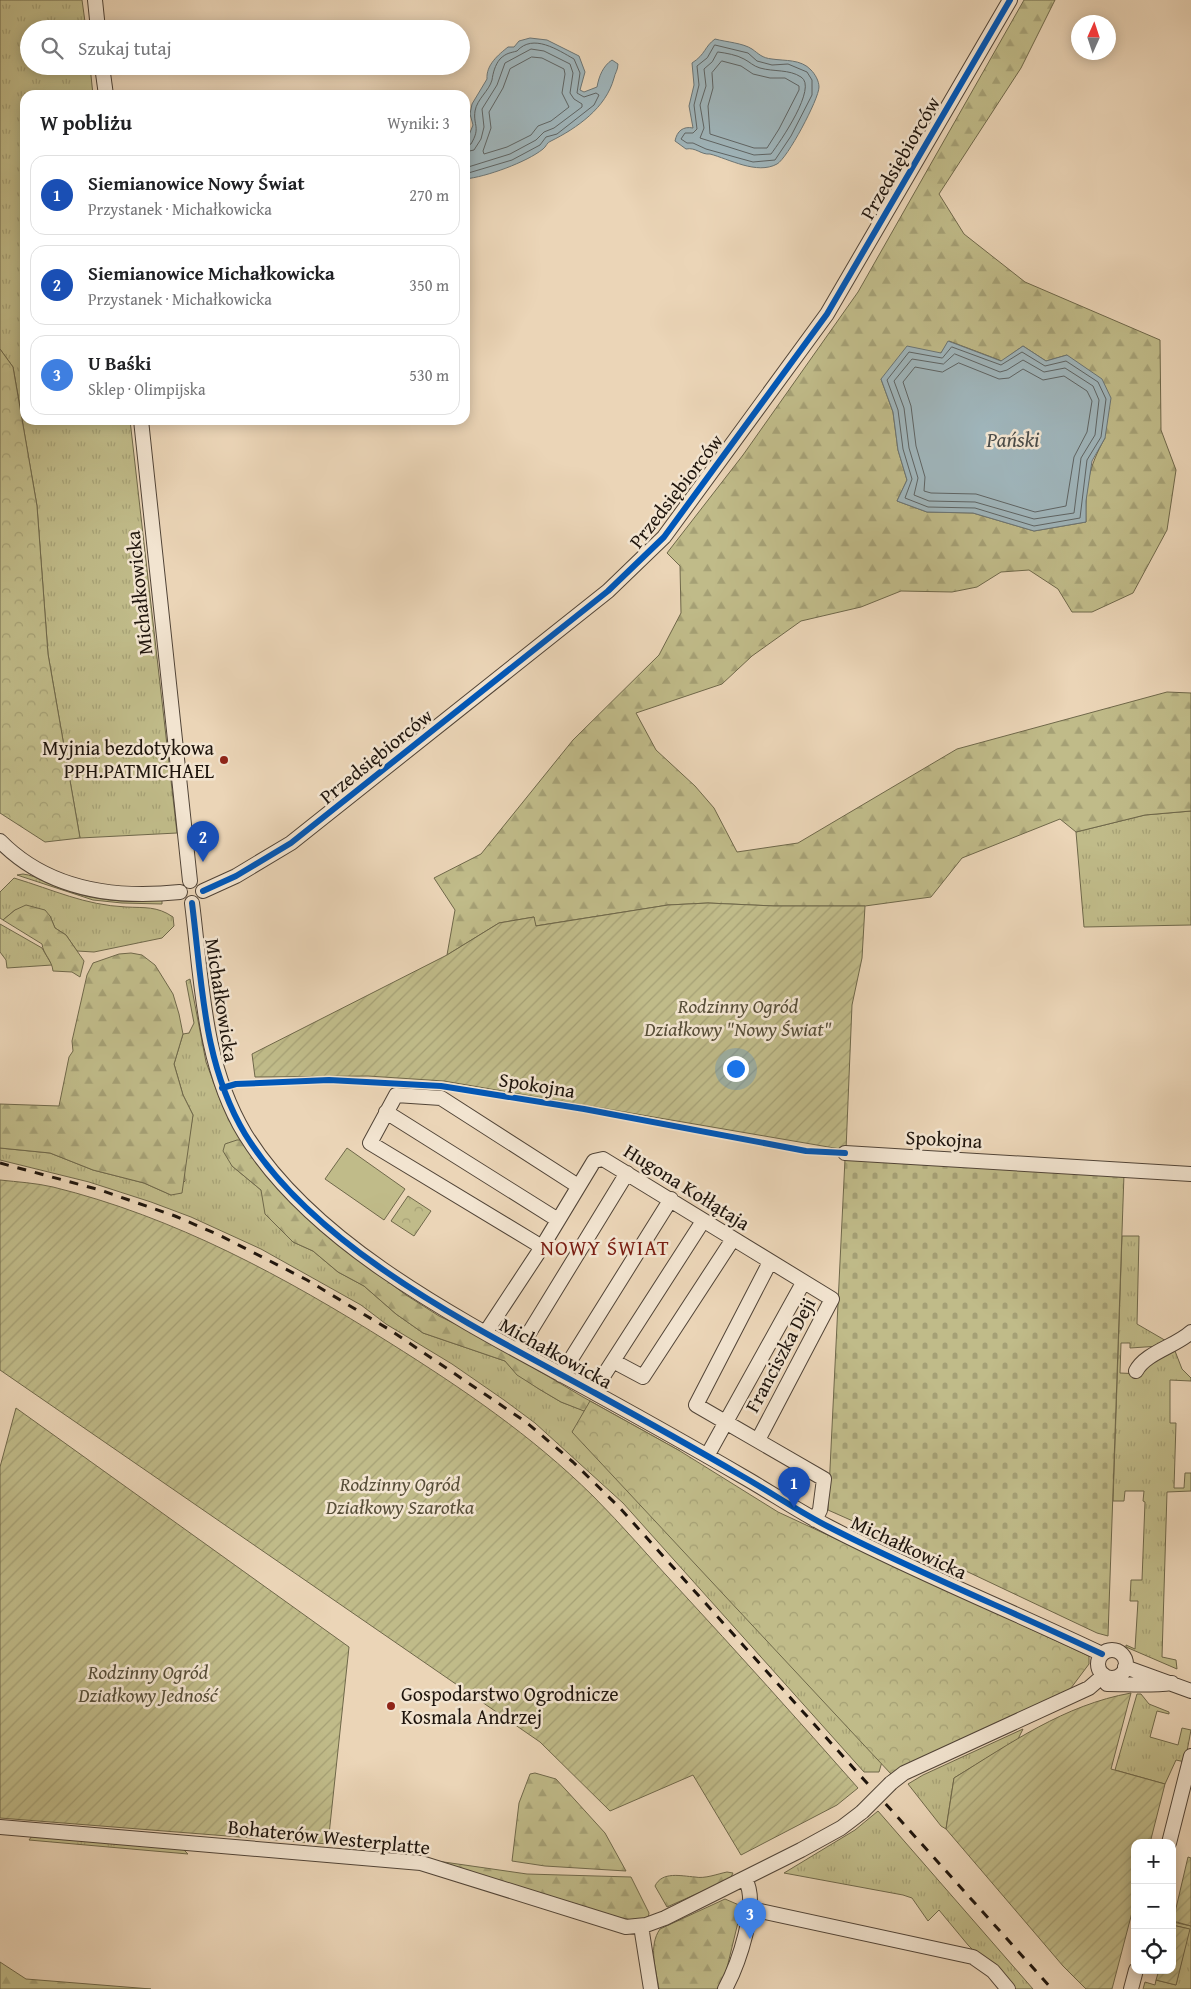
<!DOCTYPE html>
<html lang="pl">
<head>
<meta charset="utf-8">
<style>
  body { margin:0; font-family:"Gentium Book Plus",serif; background:#f6f6f6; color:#202124 }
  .controls { position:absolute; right:15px; bottom:15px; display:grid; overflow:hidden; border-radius:10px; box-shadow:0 2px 12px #0003 }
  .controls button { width:45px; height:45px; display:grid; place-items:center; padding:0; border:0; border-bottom:1px solid #e0e0e0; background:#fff; color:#202124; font:25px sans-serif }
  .compass { position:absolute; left:1071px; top:15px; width:45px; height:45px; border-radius:50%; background:#fff; box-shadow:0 2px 12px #0003; rotate:3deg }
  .you { position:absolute; left:735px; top:1068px; width:18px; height:18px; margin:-12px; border:4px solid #fff; border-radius:50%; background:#1a73e8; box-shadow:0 0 0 8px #1a73e833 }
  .badge { display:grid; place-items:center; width:32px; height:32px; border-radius:50%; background:#8f2418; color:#fff; font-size:16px; font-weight:700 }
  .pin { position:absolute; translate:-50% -41px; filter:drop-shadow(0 1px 2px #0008) }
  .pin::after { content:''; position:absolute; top:26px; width:18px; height:15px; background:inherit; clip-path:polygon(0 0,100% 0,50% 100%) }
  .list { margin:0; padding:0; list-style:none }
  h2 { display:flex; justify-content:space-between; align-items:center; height:65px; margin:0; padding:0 20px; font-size:21px }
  h2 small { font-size:16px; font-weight:400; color:#757577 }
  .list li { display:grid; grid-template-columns:32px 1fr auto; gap:15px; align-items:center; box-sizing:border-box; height:80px; margin:0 10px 10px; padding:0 10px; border:1px solid #e0e0e0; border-radius:15px }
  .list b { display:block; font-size:19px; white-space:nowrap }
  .list p { margin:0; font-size:16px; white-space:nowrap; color:#757577 }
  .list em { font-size:16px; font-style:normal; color:#757577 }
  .icon { flex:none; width:28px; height:28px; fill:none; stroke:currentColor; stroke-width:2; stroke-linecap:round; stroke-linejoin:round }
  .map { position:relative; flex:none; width:1191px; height:1989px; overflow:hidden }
  .search { position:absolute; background:#fff; box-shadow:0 2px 12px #0003; left:20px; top:20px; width:450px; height:55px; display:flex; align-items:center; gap:12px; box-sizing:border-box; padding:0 18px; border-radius:28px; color:#757577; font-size:19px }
  .panel { position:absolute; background:#fff; box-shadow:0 2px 12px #0003; left:20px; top:90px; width:450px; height:335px; border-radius:15px }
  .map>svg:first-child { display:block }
  .grass { fill:url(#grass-tufts); stroke:#6f684a }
  .forest { fill:url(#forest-firs); stroke:#6f684a; fill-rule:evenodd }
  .cemetery { fill:url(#cemetery-stones); stroke:#6f684a }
  .park { fill:url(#park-crowns); stroke:#6f684a }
  .garden { fill:url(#garden-furrows); stroke:#6f684a }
  .pitch { fill:#c0bb89; stroke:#6f684a }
  .water { fill:#9fb5bb; stroke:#6b7575 }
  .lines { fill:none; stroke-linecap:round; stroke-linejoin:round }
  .shore { stroke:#5e6464; stroke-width:1 }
  .minor-casing { stroke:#514437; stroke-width:16 }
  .minor { stroke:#f2e4d0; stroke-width:14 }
  .rail { stroke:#1e140c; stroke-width:3; stroke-dasharray:9 9; stroke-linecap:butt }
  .minor-bridge-casing { stroke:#514437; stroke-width:16; stroke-linecap:butt }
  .minor-bridge { stroke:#f2e4d0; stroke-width:14 }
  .cycleway-casing { stroke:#f2e4d0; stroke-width:9 }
  .cycleway { stroke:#0057b8; stroke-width:6 }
  .poi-dot { fill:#8f2418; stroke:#f2e4d0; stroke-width:2 }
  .labels { text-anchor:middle; stroke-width:5; stroke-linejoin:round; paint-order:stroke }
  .street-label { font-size:20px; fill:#1e140c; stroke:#f2e4d0 }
  .poi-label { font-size:20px; fill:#1e140c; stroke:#f2e4d0; text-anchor:end }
  .park-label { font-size:20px; font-style:italic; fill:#574e38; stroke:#f2e4d0 }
  .water-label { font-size:21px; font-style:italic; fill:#4b4c49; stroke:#f2e4d0 }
  .neighbourhood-label { font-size:21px; letter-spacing:1px; fill:#7a1f14; stroke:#f2e4d0 }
</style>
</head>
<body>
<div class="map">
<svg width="1191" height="1989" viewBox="0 0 1191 1989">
  <defs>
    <pattern id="grass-tufts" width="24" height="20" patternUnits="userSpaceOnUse" patternTransform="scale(1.25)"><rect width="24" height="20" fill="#c0bb89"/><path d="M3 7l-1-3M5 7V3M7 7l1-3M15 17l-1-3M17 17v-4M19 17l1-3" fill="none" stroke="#a5a075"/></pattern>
    <pattern id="forest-firs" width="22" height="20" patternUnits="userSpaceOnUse" patternTransform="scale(1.25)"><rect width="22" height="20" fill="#c0bb89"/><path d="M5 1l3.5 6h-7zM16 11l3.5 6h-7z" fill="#a5a075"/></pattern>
    <pattern id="cemetery-stones" width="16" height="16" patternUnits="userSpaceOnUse" patternTransform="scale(1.25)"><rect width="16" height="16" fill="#c0bb89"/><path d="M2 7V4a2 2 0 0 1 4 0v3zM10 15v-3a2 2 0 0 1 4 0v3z" fill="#a5a075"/></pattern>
    <pattern id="park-crowns" width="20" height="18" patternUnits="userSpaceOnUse" patternTransform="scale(1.25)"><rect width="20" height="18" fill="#c0bb89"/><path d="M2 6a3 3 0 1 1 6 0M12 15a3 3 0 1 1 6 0" fill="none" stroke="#a5a075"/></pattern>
    <pattern id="garden-furrows" width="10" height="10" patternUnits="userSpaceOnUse" patternTransform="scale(1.25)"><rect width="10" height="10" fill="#c0bb89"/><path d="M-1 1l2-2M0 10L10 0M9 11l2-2" fill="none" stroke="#a5a075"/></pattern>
  </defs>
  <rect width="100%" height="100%" fill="#ebd5b7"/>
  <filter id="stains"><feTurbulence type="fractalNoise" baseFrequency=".004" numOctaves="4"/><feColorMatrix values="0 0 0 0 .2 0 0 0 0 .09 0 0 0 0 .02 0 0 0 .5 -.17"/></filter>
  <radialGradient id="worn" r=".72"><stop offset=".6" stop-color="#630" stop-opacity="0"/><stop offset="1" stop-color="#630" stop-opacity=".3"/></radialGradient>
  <path class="grass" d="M0 0H82L86 29H29V66H90L93 95H25V420H130L177 833 80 838 48 654 37 506 13 367 0 349Z
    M1191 811V925L1084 927 1076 832 1145 815Z
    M23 874C38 876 51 885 66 890 97 902 129 902 162 900V904L122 903 93 900 17 875Z
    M14 878C54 890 84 905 126 907 145 908 157 906 173 917L174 926 162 938 94 952 77 951 66 935 55 928 50 916 15 910 3 920 0 918V892Z
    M0 924 42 948 52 965 7 968 6 960 0 952Z
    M190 979 206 1062 221 1102 242 1140 232 1166 261 1190 293 1242 313 1251 338 1272 364 1286 396 1314 423 1333 505 1361 517 1374 539 1389 561 1402 585 1411 884 1755 879 1772H864L623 1503 535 1423 504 1400 452 1364 386 1324 361 1305 261 1249 191 1217 151 1202 89 1182 0 1160V1148L50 1153 93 1170 144 1183 171 1195 185 1181 184 1165 193 1115 183 1095 174 1064 183 1034 189 1033 194 1023 186 981Z
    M1122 1236H1139L1137 1324 1168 1342 1160 1346 1130 1348V1343H1121L1120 1373 1142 1374 1143 1365 1175 1351 1182 1369 1191 1378V1381L1170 1380V1423H1176L1174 1488H1184L1185 1473H1191V1491L1167 1492 1162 1657 1176 1660 1177 1669 1126 1647V1645L1135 1649 1138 1601H1130L1131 1580H1142L1145 1502 1143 1501 1144 1491H1125L1124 1501H1113Z
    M1137 1694H1141L1149 1704 1169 1712V1714L1157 1711 1150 1737 1178 1745 1182 1728 1191 1730 1185 1762 1176 1760 1165 1784 1115 1770Z
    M1023 1729 1018 1739 954 1778 946 1829 941 1826 908 1784 923 1775Z
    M878 1811 1033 1989H1012L968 1945 939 1910 928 1921 912 1898 903 1895 784 1873 855 1830Z
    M32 1836 183 1849 188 1854 29 1840Z
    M1172 1917 1173 1922 1191 1926V1989H1143L1145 1982 1155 1985 1156 1980 1176 1985 1189 1929 1172 1925Z"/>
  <path class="forest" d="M1024 0H1055L1021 68 939 194 964 234 1025 282 1160 340 1161 430 1176 470 1167 530 1133 593 1092 612H1072L1058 589 1029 570 1001 572 977 587 952 592 901 591 861 607 801 621 752 656 722 684 636 713 656 750 695 786 714 808 737 852 798 843 957 749 1167 692 1191 693V811L1145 815 1076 832 1060 819 962 858 931 897 865 906H774L708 903 668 905 535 926 534 917 499 923 447 955 455 910 434 878 481 854 573 740 659 655 681 613 680 566 667 553 743 455 858 292ZM949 341 1002 361 1023 346 1046 361 1067 355 1105 438C1088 468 1085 488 1086 522L1034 531 973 513 927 512 897 501 907 480 898 450 893 412 881 379 941 353Z
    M26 905 45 910 50 916 55 928 66 935 84 961 80 977 72 972 53 971C52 960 43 954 42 944L3 920 15 910Z
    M131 953 142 955 155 965 173 994 179 1014 183 1034 174 1064 183 1095 193 1115 182 1193 171 1195 144 1183 93 1170 50 1153 0 1148V1104L59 1106 69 1057 73 1051 72 1041 87 975 93 963 119 954Z
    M237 1140H242L286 1198 327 1236 406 1295 439 1316 480 1336 583 1397 680 1451 585 1419 584 1411 561 1402 539 1389 517 1375 505 1361 423 1333 396 1314 364 1286 338 1272 313 1251 293 1242 265 1214 261 1190 232 1166 223 1151 225 1144Z
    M535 1773 556 1779 605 1833 626 1871 545 1866 512 1861 519 1803 530 1774Z
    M423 1859 527 1874 631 1877 649 1913 648 1919 638 1921 621 1918Z
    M727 1872 733 1873 730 1879 667 1907 655 1886C662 1871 681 1876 695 1877 705 1879 717 1874 727 1872Z
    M725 1899 739 1905 741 1910 725 1976 717 1989H659C656 1970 648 1946 660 1929Z
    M0 1962 26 1979 151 1989H0Z"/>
  <path class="cemetery" d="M845 1159 1124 1174 1108 1636 1097 1633 968 1572 828 1510Z"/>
  <path class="park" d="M0 349 13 367 37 506 48 654 80 838 45 842 0 813Z
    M408 1196 431 1211 414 1236 391 1221Z
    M590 1401 680 1451 778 1512 1089 1656V1664L1068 1692 891 1774 572 1432Z"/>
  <path class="garden" d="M708 903 774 906H865L862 958 852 1005 846 1150 444 1081 368 1076 255 1077 252 1054 447 955 499 923 534 917 536 926 668 905Z
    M0 1180C18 1182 36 1183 53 1187 175 1217 285 1277 390 1343 463 1389 531 1435 593 1496 622 1525 649 1557 677 1587 738 1653 798 1720 858 1788L837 1805 741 1855 693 1775 610 1811 540 1742 0 1370Z
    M16 1408 349 1647 328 1844 0 1818V1467Z
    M1131 1693 1111 1769 1165 1784 1150 1843H1135V1901L1112 1989H1086L1063 1966 946 1829 954 1778C1011 1743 1064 1705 1131 1693Z
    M1188 1857 1191 1858V1926L1173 1921Z
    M1172 1925 1190 1929 1176 1985 1156 1980 1159 1970H1172Z"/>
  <path class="pitch" d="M347 1148 405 1189 384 1220 325 1179Z"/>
  <path class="water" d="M530 38 547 40 579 56 585 72 580 90 584 92 597 87C599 76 603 66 612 60L618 64C618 70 615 73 614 78 606 108 577 128 551 141 547 142 546 147 543 149 527 162 486 177 465 179V145L473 125 470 114 472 104 487 79C486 65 498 55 508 47H514L519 41Z
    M715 39C726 42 743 43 752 49 759 54 762 58 772 59 785 61 801 59 811 70 815 74 819 81 819 87 819 99 787 159 777 164 757 175 729 159 710 154 701 155 696 147 686 149L675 141C677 131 683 126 693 128L689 106 694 85 692 63C706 54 704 47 715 39Z
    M948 341 1001 361 1023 346 1046 361 1067 355 1102 379 1111 398 1105 438 1092 461 1086 501V522L1034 531 973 513 927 512 897 501 907 480 898 450 893 412 881 379 907 346 941 353Z"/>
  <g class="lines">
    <path class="shore" d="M715 45 748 53 757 61 772 65 788 64 807 72 812 80V95L791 136 775 160 753 162 706 149 693 143H687L681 139 685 133H693L697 129 694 105 699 85 697 66 707 58Z
      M718 52C726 53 737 55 744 59 750 62 753 66 760 68 774 72 789 69 801 77 818 87 780 142 771 154L754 155 700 138 704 128 700 105 706 86 704 69 712 62Z
      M532 57 542 58 564 69 565 74 562 93 569 107 551 121 538 126 531 135 507 147 484 154 483 151 491 128 489 112 503 88 510 69Z
      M722 61 741 66 753 74 770 78H785L799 86V90L779 129 767 148H754L710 134 708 106 713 88 712 73Z
      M465 146 471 144C481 127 473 126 475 111 477 99 489 91 492 80 493 73 495 65 500 59 506 53 510 53 517 51 533 33 558 50 574 59L580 73 577 93 584 97 596 93 599 95 594 105 557 134 546 137 540 145 512 160 465 174
      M465 152 474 150 481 139 484 127 482 109 497 85 505 63 531 49 544 51 570 64 573 73 570 93 574 99 582 104V107L554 128 544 132 536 140 510 154 465 168
      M952 347 1001 365 1022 352 1045 366 1066 361 1098 382 1106 399 1101 437 1087 460 1080 518 1034 526 975 508 928 507 905 498 912 479 903 449 898 410 887 380 909 352 942 358Z
      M955 354 1000 372 1007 370 1023 360 1044 372 1065 368 1093 386 1099 400 1095 435 1081 458 1074 513 1034 519 975 502 929 501 914 495 918 478 909 448 904 408 894 381 912 359 943 364Z
      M959 363 999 379 1009 378 1023 369 1043 380 1064 376 1087 391 1092 401 1087 432 1074 457 1066 506 1035 512 976 494 931 493 924 491 925 477 916 446 911 406 903 382 915 367 942 372Z"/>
    <g class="minor-casing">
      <path id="minor" d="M95 0 98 29
        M102 66 106 95
        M141 420 190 881
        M0 841C48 890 115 899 180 892
        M203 891 236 876 291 843 608 591 664 537 827 314 1010 0
        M192 903C202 982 203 1064 245 1134 317 1251 477 1328 595 1393 644 1420 694 1448 742 1476 772 1493 799 1512 829 1527 918 1573 1012 1611 1102 1654
        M386 1112 558 1220
        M845 1153 1191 1174
        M542 1247 370 1143 396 1095 441 1098 578 1186
        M770 1262 696 1405 824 1479 820 1510 815 1520
        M486 1332 542 1247 594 1161 603 1159 832 1299 758 1440
        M518 1351 627 1173
        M613 1361 643 1377 733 1239
        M1136 1371C1145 1353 1176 1346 1191 1332
        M561 1375 671 1199
        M593 1392 703 1221
        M707 1456 803 1283
        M1098 1664a14 14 0 1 1 28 0a14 14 0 1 1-28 0Z
        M1125 1667 1191 1691
        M1107 1684C1129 1684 1150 1686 1172 1683
        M891 1783 904 1773 1089 1688 1104 1675
        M0 1827 421 1863 626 1927 646 1925 665 1918 801 1850 841 1828 862 1812
        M1169 1843 1191 1756
        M751 1909 973 1957 993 1971 1008 1989
        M641 1926 651 1989
        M725 1989C738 1965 760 1904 745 1879
        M1131 1989 1136 1970"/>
    </g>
    <use href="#minor" class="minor"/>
    <path class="rail" d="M0 1163 100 1190 175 1216 219 1235 307 1280 390 1330 526 1422 573 1462 619 1507 1052 1989"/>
    <g class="minor-bridge-casing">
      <path id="minor-bridge" d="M862 1812 891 1783"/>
    </g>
    <use href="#minor-bridge" class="minor-bridge"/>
    <g class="cycleway-casing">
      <path id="cycleway" d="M203 891 236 876 291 843 608 591 664 537 827 314 1010 0
        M192 903C202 982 203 1064 245 1134 317 1251 477 1328 595 1393 644 1420 694 1448 742 1476 772 1493 799 1512 829 1527 918 1573 1012 1611 1102 1654
        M222 1088 236 1084 329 1080 441 1086 584 1109 806 1151 845 1153"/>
    </g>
    <use href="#cycleway" class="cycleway"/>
  </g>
  <g class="poi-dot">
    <circle cx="224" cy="760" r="5"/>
    <circle cx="391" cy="1706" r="5"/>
  </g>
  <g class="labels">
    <g class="street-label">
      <text transform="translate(900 158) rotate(-60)" y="7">Przedsiębiorców</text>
      <text transform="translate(676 491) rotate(-52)" y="7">Przedsiębiorców</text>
      <text transform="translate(139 593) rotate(-96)" y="7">Michałkowicka</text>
      <text transform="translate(376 756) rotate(-39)" y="7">Przedsiębiorców</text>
      <text transform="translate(222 1000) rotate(81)" y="7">Michałkowicka</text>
      <text transform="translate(537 1085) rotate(9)" y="7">Spokojna</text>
      <text transform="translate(944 1139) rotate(3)" y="7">Spokojna</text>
      <text transform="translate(687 1187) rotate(32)" y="7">Hugona Kołłątaja</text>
      <text transform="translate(556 1353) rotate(29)" y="7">Michałkowicka</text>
      <text transform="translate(780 1355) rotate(-62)" y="7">Franciszka Deji</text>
      <text transform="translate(909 1547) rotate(25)" y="7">Michałkowicka</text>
      <text transform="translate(329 1837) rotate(6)" y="7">Bohaterów Westerplatte</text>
    </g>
    <g class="poi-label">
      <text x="214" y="755">Myjnia bezdotykowa<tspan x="214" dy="23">PPH.PATMICHAEL</tspan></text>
      <text x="401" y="1701" text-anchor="start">Gospodarstwo Ogrodnicze<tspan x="401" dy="23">Kosmala Andrzej</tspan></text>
    </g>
    <g class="park-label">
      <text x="738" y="1013">Rodzinny Ogród<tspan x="738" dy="23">Działkowy "Nowy Świat"</tspan></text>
      <text x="400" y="1491">Rodzinny Ogród<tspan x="400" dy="23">Działkowy Szarotka</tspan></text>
      <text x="148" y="1679">Rodzinny Ogród<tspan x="148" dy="23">Działkowy Jedność</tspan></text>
    </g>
    <g class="water-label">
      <text x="1013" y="447">Pański</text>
    </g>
    <g class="neighbourhood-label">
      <text x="605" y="1255">NOWY ŚWIAT</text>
    </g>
  </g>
  <rect width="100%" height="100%" filter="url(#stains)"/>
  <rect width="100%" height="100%" fill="url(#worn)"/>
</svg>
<div class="controls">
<button>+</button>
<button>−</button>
<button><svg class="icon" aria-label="locate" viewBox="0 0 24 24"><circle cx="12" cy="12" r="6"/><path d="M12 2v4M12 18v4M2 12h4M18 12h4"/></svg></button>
</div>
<svg class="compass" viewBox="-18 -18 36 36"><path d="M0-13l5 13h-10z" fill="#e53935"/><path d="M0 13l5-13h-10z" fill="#757577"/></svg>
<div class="you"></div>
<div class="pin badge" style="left:794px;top:1508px;background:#1a4fb4">1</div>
<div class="pin badge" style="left:203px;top:862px;background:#1a4fb4">2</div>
<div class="pin badge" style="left:750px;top:1939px;background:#3f7fe0">3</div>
<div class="search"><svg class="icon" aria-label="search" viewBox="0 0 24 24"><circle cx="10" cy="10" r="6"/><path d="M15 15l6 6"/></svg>Szukaj tutaj</div>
<section class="panel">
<h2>W pobliżu<small>Wyniki: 3</small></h2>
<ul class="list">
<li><span class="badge" style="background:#1a4fb4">1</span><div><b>Siemianowice Nowy Świat</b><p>Przystanek · Michałkowicka</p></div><em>270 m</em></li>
<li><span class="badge" style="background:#1a4fb4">2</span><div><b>Siemianowice Michałkowicka</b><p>Przystanek · Michałkowicka</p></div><em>350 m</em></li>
<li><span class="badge" style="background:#3f7fe0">3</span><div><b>U Baśki</b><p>Sklep · Olimpijska</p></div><em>530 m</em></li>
</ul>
</section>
</div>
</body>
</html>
